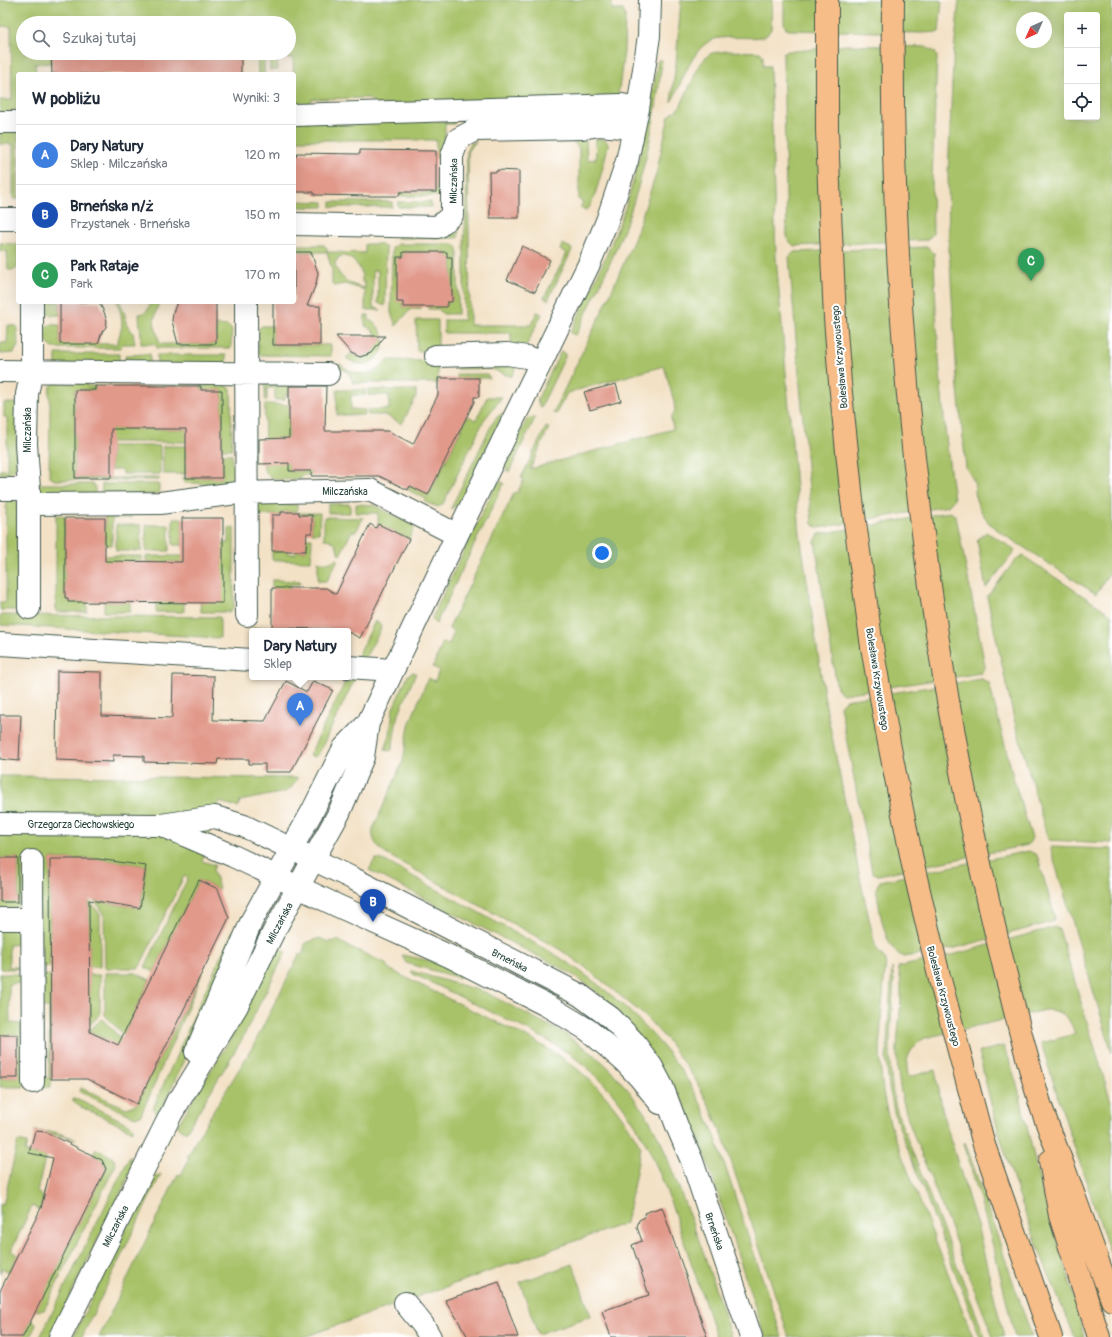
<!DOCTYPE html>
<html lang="pl">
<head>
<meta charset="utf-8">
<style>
  body { margin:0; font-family:Pangolin,sans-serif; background:#f6f6f7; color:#1f2937 }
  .controls { position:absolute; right:12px; top:12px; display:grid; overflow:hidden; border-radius:4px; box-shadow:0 4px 16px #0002 }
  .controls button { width:36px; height:36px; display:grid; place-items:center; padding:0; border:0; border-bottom:1px solid #e0e1e3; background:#fff; color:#1f2937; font:20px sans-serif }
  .compass { position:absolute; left:1016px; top:12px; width:36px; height:36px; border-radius:50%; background:#fff; box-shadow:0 4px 16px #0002; rotate:225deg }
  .you { position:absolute; left:602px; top:553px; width:14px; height:14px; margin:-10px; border:3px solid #fff; border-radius:50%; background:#1a73e8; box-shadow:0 0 0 6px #1a73e833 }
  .badge { display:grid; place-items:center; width:26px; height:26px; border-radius:50%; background:#0f766e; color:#fff; font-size:13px; font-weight:700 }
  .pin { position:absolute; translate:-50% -33px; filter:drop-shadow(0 1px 2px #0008) }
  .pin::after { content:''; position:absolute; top:21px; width:14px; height:12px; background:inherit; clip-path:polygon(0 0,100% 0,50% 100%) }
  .popup { position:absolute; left:249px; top:628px; width:102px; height:52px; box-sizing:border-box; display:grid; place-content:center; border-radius:4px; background:#fff; filter:drop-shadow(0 1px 3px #0005); font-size:13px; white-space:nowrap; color:#747a83 }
  .popup b { font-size:15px; color:#1f2937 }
  .popup::after { content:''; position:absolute; left:50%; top:100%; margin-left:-8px; border:8px solid transparent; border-top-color:#fff }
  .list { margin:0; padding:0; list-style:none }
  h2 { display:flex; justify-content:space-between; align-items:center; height:52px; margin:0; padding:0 16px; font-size:17px }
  h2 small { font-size:13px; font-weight:400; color:#747a83 }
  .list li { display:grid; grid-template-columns:26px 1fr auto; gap:12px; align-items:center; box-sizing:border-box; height:60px; padding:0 16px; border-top:1px solid #e0e1e3 }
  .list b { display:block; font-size:15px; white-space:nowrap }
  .list p { margin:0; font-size:13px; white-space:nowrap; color:#747a83 }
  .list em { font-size:13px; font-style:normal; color:#747a83 }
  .icon { flex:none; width:22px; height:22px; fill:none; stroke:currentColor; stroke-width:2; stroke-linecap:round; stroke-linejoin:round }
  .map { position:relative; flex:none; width:1112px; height:1337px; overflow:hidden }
  .search { position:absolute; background:#fff; box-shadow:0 4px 16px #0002; left:16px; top:16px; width:280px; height:44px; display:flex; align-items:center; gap:10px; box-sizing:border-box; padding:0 14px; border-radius:22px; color:#747a83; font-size:15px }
  .panel { position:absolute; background:#fff; box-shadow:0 4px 16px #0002; left:16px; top:72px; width:280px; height:232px; border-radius:4px }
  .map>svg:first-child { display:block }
  .green { fill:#a8c269; stroke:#64804e; fill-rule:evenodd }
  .building { fill:#e1998a }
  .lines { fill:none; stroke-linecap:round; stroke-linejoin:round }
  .minor-casing { stroke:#3f564a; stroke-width:24 }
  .major-casing { stroke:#3f564a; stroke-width:24 }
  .minor { stroke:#fff; stroke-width:22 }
  .major { stroke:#f7bd88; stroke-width:22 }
  .labels { text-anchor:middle; stroke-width:4; stroke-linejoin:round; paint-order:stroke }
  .street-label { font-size:10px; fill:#1f3d34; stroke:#fff }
</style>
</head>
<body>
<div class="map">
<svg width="1112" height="1337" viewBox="0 0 1112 1337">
  <rect width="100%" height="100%" fill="#fff"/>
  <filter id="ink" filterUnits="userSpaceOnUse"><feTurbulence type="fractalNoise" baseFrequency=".025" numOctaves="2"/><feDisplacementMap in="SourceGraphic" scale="8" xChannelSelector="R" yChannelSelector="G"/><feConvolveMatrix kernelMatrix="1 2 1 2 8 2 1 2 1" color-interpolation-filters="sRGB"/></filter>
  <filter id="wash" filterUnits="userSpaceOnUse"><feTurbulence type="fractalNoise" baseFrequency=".012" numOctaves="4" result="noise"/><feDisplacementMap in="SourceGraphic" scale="16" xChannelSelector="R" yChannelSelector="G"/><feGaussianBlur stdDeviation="0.9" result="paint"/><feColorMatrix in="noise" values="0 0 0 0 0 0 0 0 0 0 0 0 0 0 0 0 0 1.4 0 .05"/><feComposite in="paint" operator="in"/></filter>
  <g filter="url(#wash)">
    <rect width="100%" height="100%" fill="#f3e1c5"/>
    <path class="green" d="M0 0H612V10H623L625 15 624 51 618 97 376 105 368 98 312 99 309 105 297 106 294 100 293 58H277L278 70H270V53H289V23H257L256 22 23 23V53H51V63L35 64 36 74H18V107L12 113H0V100H12L11 27 0 26Z
      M681 0H772L771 29 767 35 763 37C749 39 734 36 719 38 692 42 684 82 671 102L676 63Z
      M784 0H942L939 32 922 33 790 30 785 27 784 23Z
      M959 0H1112V569L1096 594 1000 532 989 523 981 511 976 500 974 481 966 468 957 379 949 248 948 174 953 62ZM1067 15H1097V117H1067ZM1022 18H1046V42H1022Z
      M846 45 926 47 935 52 937 57 932 179 933 234 927 240 794 246 787 239 783 54 784 52 787 51H797Z
      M727 51 760 52 763 55V66H770L776 257 800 534 825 701 861 883 875 945 878 951 886 960C881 1020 873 1077 894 1135L973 1337H789L723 1137 710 1107 695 1079 667 1040 645 1016 585 967 559 949 386 854C378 848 371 840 373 829L403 761 409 725 428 678 435 681 439 670 433 667 443 642 449 644 454 632 449 629V628L514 493 515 492 517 493 524 479 521 478 546 427 549 428 530 469 673 429 671 418 675 411 674 402 664 366 567 393 556 414 553 413 609 297 635 237 656 174 669 116 680 107 699 66 706 57 712 53Z
      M257 53H264V74H258Z
      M658 60H662C656 119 644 177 623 232 609 268 592 301 576 335L570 333C591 289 613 245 628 199 642 153 650 107 658 60Z
      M294 121H454V124H445V152L441 156 436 158V140H294Z
      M0 128H18V199H13V144H0Z
      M586 139 587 160 596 159 595 139H604L608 143V146C605 159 595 203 587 210L580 208 583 202 579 200V148L571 140Z
      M477 141 468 150 470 325H531L537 312 542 314 526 346H511V333H444V320H464V239L466 213 467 150 470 144Z
      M436 176 442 180V196H399L400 192H436Z
      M294 201 324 202V207H294Z
      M331 202H392V207H331Z
      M398 202H431V207H398Z
      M457 222 459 227 458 238H397V234Z
      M0 243 18 244V267L15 270H8L7 251H0Z
      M365 244H380L386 248 385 306 378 303V270H373V307L381 310H365V290L345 284 334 286 332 284V270L327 252H294V245H324L327 248V252L365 253ZM341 256C349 255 359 264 361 272 362 275 362 278 362 282L365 283V288C351 286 337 277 335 263L338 258Z
      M397 244H454L458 248V314H443L438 309H428V307L447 302 452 301V258L447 257V252H403V307H421V309H411L410 310 396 326 391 313 392 248Z
      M562 244 571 248 572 250 548 300 544 298 567 253 560 250Z
      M928 247 934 253C936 335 942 417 954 499L948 506 818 528 812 524 789 257 794 252Z
      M45 302H60V315C47 315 45 316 45 302Z
      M117 302H120L125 315 126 323 133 333 135 344H122L120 348H53C45 343 44 335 46 326 50 324 56 325 60 325V343L117 344 122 326 121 314Z
      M151 302H159L154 321 155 326 160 344H216V325L228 326 232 330 231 348H157L155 344H141C142 333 139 325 139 314 146 314 149 308 151 302Z
      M365 315H369V320C401 336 375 380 346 358L351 353C373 368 388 333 365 326Z
      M416 320H438V349L437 351H417Z
      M8 325 17 326 18 346 14 353 0 354V343H7Z
      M262 326H273V345H331V356L261 355 258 353V329Z
      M561 351 565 354V357L541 407 539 406 537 400Z
      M56 354H119V365H56Z
      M150 354V365H125V355Z
      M157 355H226V365H157Z
      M387 360 437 361 438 362V383H353C351 375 347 370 339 368L338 365 340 364C356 378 374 377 387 360Z
      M457 363 518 364 511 377 492 369H457Z
      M457 374H487L490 378H457Z
      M55 383H86L87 386H95V390H75V478H159V480H54L49 476 50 399 49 394 50 387Z
      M208 383 224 384 231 389 232 449H222V390H201V386H208Z
      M265 383H289V395H285V400H275V388H267V400H265Z
      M337 390H365V395H351V409L365 410V415H337Z
      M368 390H416V397L402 424 385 415H368V410L389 409V395H368Z
      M487 397H502L484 420 443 504 438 507 425 502 426 499 408 490 410 486 429 495 468 416 476 420Z
      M4 403H17L16 466C14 474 7 474 0 474V470H7V417H4Z
      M265 404 289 405V471H311V475H301V479C289 479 269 484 264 469Z
      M504 412 460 502 450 510 492 424 497 417Z
      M533 417 535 418 509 472 507 471 505 466 527 419Z
      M106 429H191V442H106Z
      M111 446H160V474H123L122 470H111Z
      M163 446H186V474H163Z
      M222 454H232V464L236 466C236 476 231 481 221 484L185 483 181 478H222Z
      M502 482 504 483 436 624 435 623 432 618 437 607 496 484Z
      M36 484H93L95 486V496L39 494Z
      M102 484H159V494L101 496Z
      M6 500H14L18 503 17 610H0V602H6Z
      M258 503 297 504V512H281V515H253Z
      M328 504H350V513H328Z
      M356 504 373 505 415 526 409 539 378 524V513H356Z
      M107 512H130L131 518H112V545H105V535L101 534V528H105V515Z
      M950 512 956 516 985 666 981 673 843 694 837 689 815 541 819 534Z
      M299 513H320L319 533H312V515H299Z
      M56 515 65 516V597L68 598 69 602H87V612H56Z
      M324 517 363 518 356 532 352 531 340 555 338 553C338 545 333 539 324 539Z
      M173 518H182V545H173Z
      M116 525H141V551H116Z
      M146 525H169V551H146Z
      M229 528H234V607L230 612H201L200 602 223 543H229Z
      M986 532 1008 545 1015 551 986 588 977 540Z
      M307 538H312L311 561 272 560V551H287V553L295 554 296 551H306Z
      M96 556H141V561H130V566L103 562Z
      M146 556H192L185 562H164L155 566 154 562 146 561Z
      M1023 556 1112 615V843L1048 840 1014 719 987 597 1014 562 1018 558Z
      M336 558 338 559 327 581H318V561C325 564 330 564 336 558Z
      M272 580 300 581V584H290L289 589 272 588Z
      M104 602H130V612H104Z
      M156 602H184V612H156Z
      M0 615 220 617V638L0 625Z
      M375 621 381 625 380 631 366 656 319 753 315 757 309 756Z
      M252 628H289V631H253Z
      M413 672 416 673 397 718 392 750 388 751 385 750 390 735 393 708 408 675Z
      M982 679 989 683 1015 784 1032 838 1028 845 878 875 872 872 840 706 845 700Z
      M0 776 298 778 291 788 285 792 240 801 238 807 219 802 202 861 215 865 213 870 219 888 218 889 199 880 154 972 145 967 188 878 184 876 139 968H105L104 913 95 901 140 908 146 866 98 859H50V941L55 951 50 952V967H39L21 903 17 908 0 913V902L18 901V858H0Z
      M1050 847 1112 849V1053Z
      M1029 851 1037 855 1055 917 1052 922 955 948 904 957C883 950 880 908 876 888L880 881Z
      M376 859 383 860 556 955C608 988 657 1031 690 1084 700 1101 709 1120 716 1139L782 1337H765L702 1146 684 1104 668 1078 614 1007 591 987 565 970 369 870 374 861Z
      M89 901 100 914V967H89Z
      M0 925C14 927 21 929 24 944L9 945V967H24V969H0Z
      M1055 927 1059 929 1112 1105V1258L1067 1125 1041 1043 1075 1034C1070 1018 1062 1010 1045 1010L925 1038C910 1047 903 1060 909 1077L935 1070 944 1118 978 1229 1004 1337H993L911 1128C902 1102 896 1075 897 1047 898 1023 905 989 898 967L956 954Z
      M237 929 203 1017 159 1116 154 1111 153 1108 216 967 232 932Z
      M320 938 328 942 338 940 346 945 385 963 389 969C422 986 455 1002 488 1018 510 1029 533 1039 553 1052 591 1075 619 1108 641 1147L626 1223 304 1337H99L178 1174 181 1175 189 1159 187 1158 197 1138 252 1048 299 955 303 954 305 949 304 946 306 943Z
      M277 947 286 952 241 1041 186 1132 177 1126 232 1036Z
      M402 955 441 963 462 973V975L459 978 406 963Z
      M892 968 894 980C891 1027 885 1069 898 1115L985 1337H980L895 1116 889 1088 886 1058Z
      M411 971 485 992 565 1034 593 1054 607 1066 630 1092 650 1121 662 1144 704 1254 731 1337H716C705 1303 694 1270 682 1236 658 1163 636 1102 570 1054 549 1040 526 1029 503 1018 473 1003 443 988 413 974Z
      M105 973H136L150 980 125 1031 126 1038 105 1015Z
      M0 974H24V983L9 984 10 1023 24 1024V1087H0V1078H18V1035H0Z
      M202 974 141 1115 135 1117 80 1092 81 1088 126 1108 137 1104Z
      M50 975V978H55L50 997 51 1087H39V1078H49V1008L39 1007V976Z
      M89 975H100V1015L90 1025Z
      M102 1019 124 1042 121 1047 89 1031Z
      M1003 1046 1009 1059 1018 1088 1041 1187 1069 1278 1084 1337H1075C1035 1245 999 1150 979 1052Z
      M72 1099 78 1100 131 1125 133 1128V1131L79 1106 75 1103Z
      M34 1131 55 1132 76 1139 51 1134 37 1192 43 1197 40 1210 32 1206 11 1251 18 1255 9 1272 2 1268 0 1273V1204L3 1205 18 1141 27 1143 25 1152 37 1155 42 1132Z
      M965 1142 1032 1337H1015L995 1253 964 1143Z
      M96 1149C103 1153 114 1155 116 1164L44 1310 39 1311 36 1310 106 1169 102 1160 93 1155Z
      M130 1156 132 1165 131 1171 50 1337H40Z
      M161 1174 82 1337H73L148 1183 153 1178Z
      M573 1264 591 1316 538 1334 520 1282Z
      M31 1320 35 1323 36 1325 30 1337H23Z"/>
    <g id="blocks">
      <path class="building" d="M51 53H241V74H52Z
        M360 150 436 151V192H400L399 196H371L314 195V192H294V157H296L297 153 360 154Z
        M497 170 519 171V218H490L489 172H497Z
        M522 246 550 260 535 292 507 280Z
        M294 252H311L318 273 316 284 307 306H320V345H273V302H294Z
        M403 252H447V257H452V302H447V307H403V302H397V257H403Z
        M60 302H99L104 312 107 321 106 327 102 332 98 344H60Z
        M177 302H216V344H178L172 321 173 313Z
        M336 336H385L372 353 360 357 351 353Z
        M438 378H479V397H474V402L428 495 410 486 408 490 379 476H311V471H289V463L259 464V439L289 438V386H326L325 431H388L413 444 438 395Z
        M616 384 621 401 590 410 584 392Z
        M95 386H201V390H222V478H186V429H111V478H75V390H95Z
        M281 512H299V515H312V533H307L306 551H272V515H281Z
        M65 518H105V561L182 562V518H223V603L68 602V598H65Z
        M370 524 376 528 378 524 409 539 360 638 348 632V631H332L327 629 272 628V588H326L336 594Z
        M57 671 102 672V716L172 718 173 675 214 676 213 720 265 721 286 681 307 692 313 681 333 690 291 772H265V764H249V759H218L217 764 144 762V756L113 755V762L56 760Z
        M0 715H21L19 761 0 759Z
        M0 858H18V902H0Z
        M50 859H98L146 866 140 908 89 900 90 1032 118 1045 199 880 218 889 229 918 137 1104 87 1079H51Z
        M0 1035H18V1078H0Z
        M35 1131 46 1132 102 1160 106 1169 23 1337H0V1291L41 1208 53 1158 29 1153Z
        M662 1207 707 1337H611L602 1311 649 1295 632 1245 642 1241 637 1227 639 1220 645 1217 644 1213Z
        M499 1282 518 1337H468L456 1317 445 1300Z"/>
    </g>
  </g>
  <g filter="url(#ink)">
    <use href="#blocks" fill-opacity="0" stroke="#3f564a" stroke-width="1"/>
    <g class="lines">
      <g class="minor-casing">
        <path id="minor" d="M294 115 622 105 638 109
          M0 122H18
          M0 219H18
          M294 224 438 227 452 215V156L458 139 475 130 582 128 599 125 634 128
          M246 302 247 615
          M436 356 507 354 527 357 540 363
          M0 371 328 374
          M0 489H29
          M30 504 160 503 237 493 370 490 457 535
          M29 608V489L26 444 27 394 32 371V302
          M0 644 252 660
          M348 667 393 670
          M0 824 161 825 215 817 244 826 352 878 580 995 611 1018 633 1041 652 1067 662 1086 677 1126 692 1161 751 1337
          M161 825 233 856 338 906 449 956 548 1006 588 1030 608 1047 625 1062 640 1078 660 1103
          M32 861 33 1082
          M0 919H32
          M196 1052 252 920 313 810 344 748 368 723
          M171 1114 237 1006 274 931 339 813 363 757 368 723 457 535 589 264 607 221 627 161 638 109 649 36 650 0
          M405 1303 423 1325 430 1337
          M60 1337 171 1114 177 1101"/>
      </g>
      <g class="major-casing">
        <path id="major" d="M827 0V130L830 211 835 318 840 383 852 500 872 647 889 743 913 865 939 976 984 1145 1051 1337
          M893 0C889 316 923 631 997 938 1010 992 1023 1046 1039 1100 1046 1123 1056 1146 1064 1168 1080 1212 1096 1256 1112 1300
          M1050 1161 1060 1216 1099 1337"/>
      </g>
      <use href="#minor" class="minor"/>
      <use href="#major" class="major"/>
    </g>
  </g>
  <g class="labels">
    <g class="street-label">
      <text transform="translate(453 181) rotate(-89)" y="4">Milczańska</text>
      <text transform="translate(839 357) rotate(-95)" y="4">Bolesława Krzywoustego</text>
      <text transform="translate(27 430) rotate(-90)" y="4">Milczańska</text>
      <text x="345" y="495">Milczańska</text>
      <text transform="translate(878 679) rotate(81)" y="4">Bolesława Krzywoustego</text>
      <text x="81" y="828">Grzegorza Ciechowskiego</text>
      <text transform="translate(279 923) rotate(-62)" y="4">Milczańska</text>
      <text transform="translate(510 960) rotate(27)" y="4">Brneńska</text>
      <text transform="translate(944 996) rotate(75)" y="4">Bolesława Krzywoustego</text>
      <text transform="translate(115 1226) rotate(-63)" y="4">Milczańska</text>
      <text transform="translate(715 1231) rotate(71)" y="4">Brneńska</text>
    </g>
  </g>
</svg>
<div class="controls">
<button>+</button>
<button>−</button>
<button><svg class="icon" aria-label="locate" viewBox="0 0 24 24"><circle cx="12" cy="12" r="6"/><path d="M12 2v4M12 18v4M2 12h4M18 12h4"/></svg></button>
</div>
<svg class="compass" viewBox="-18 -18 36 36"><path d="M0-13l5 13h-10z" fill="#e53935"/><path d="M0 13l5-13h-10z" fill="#747a83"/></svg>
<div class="you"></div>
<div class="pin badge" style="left:300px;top:726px;background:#3f7fe0">A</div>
<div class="popup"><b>Dary Natury</b>Sklep</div>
<div class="pin badge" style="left:373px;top:922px;background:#1a4fb4">B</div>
<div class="pin badge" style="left:1031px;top:281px;background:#2e9e5b">C</div>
<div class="search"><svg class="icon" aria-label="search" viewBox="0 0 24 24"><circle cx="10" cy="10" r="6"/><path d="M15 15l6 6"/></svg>Szukaj tutaj</div>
<section class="panel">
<h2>W pobliżu<small>Wyniki: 3</small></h2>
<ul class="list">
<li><span class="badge" style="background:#3f7fe0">A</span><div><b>Dary Natury</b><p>Sklep · Milczańska</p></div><em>120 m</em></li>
<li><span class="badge" style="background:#1a4fb4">B</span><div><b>Brneńska n/ż</b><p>Przystanek · Brneńska</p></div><em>150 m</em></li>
<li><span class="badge" style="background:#2e9e5b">C</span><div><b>Park Rataje</b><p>Park</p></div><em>170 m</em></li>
</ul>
</section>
</div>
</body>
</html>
